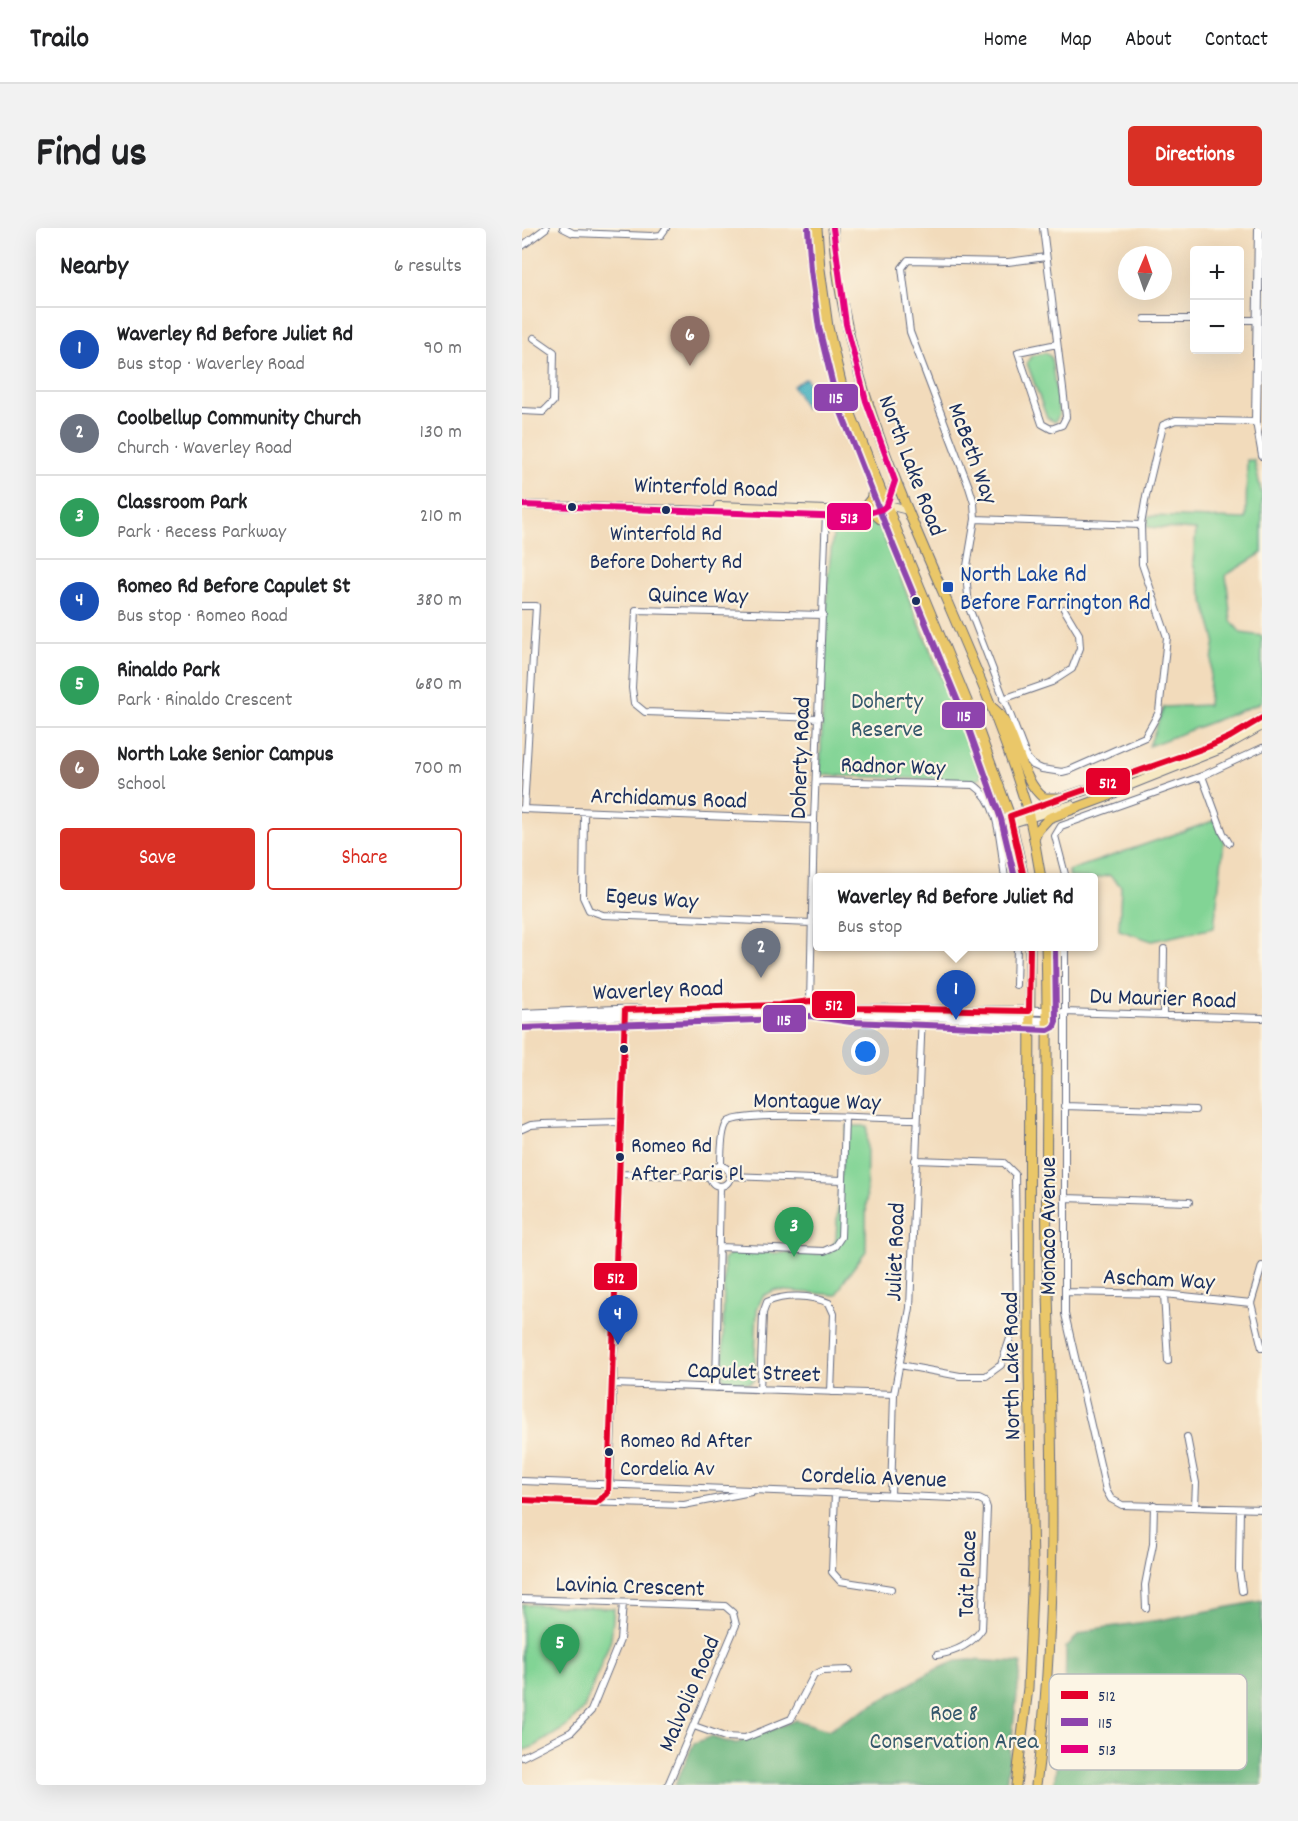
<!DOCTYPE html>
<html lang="en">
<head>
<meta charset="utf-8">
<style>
  body { margin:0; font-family:Dekko,sans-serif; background:#f2f2f2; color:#202124 }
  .controls { position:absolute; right:18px; top:18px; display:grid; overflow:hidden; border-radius:6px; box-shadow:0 6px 24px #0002 }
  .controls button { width:54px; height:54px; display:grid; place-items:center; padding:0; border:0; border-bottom:2px solid #e0e0e0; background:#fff; color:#202124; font:30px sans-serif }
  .compass { position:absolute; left:596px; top:18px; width:54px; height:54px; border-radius:50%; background:#fff; box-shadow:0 6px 24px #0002; rotate:2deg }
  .you { position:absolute; left:344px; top:824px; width:21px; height:21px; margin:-15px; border:4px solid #fff; border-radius:50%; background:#1a73e8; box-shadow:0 0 0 9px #1a73e833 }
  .badge { display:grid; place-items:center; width:39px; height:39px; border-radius:50%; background:#d93025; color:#fff; font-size:20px; font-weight:700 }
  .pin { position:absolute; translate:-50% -50px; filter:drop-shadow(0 2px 3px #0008) }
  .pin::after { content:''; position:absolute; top:32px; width:21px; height:18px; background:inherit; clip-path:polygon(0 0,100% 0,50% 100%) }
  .popup { position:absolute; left:291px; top:645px; width:285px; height:78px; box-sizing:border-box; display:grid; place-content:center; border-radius:6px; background:#fff; filter:drop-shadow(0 2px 4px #0005); font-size:20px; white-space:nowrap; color:#757577 }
  .popup b { font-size:22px; color:#202124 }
  .popup::after { content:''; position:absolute; left:50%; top:100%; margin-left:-12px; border:12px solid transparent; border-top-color:#fff }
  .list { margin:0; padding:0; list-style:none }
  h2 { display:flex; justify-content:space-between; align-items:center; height:78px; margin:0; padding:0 24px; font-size:26px }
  h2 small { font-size:20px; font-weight:400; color:#757577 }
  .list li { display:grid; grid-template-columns:39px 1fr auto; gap:18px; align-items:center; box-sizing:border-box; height:84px; padding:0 24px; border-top:2px solid #e0e0e0 }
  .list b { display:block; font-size:22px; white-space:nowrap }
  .list p { margin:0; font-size:20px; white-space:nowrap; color:#757577 }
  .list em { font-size:20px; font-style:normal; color:#757577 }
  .actions { display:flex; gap:12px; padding:18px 24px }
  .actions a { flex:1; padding:14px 0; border:2px solid #d93025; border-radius:6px; text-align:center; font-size:21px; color:#d93025 }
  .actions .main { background:#d93025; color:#fff }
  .map { position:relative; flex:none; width:740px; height:1557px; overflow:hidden; border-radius:6px }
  header { display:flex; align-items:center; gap:36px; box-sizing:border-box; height:84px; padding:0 30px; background:#fff; border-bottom:2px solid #e0e0e0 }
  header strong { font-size:28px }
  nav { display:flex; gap:33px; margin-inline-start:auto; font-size:21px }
  .intro { display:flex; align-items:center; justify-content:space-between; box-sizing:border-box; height:144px; padding:0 36px }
  h1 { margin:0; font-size:42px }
  .button { padding:15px 27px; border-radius:6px; background:#d93025; color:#fff; font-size:21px; font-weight:700 }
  main { display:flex; gap:36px; padding:0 36px }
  aside { flex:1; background:#fff; border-radius:6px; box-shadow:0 6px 24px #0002 }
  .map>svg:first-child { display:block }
  .green { fill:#82d495; stroke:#4e827a; stroke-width:1.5 }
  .forest { fill:#69b67e; stroke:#42726e; stroke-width:1.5 }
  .water { fill:#41afbd; stroke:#2e6f8e; stroke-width:1.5 }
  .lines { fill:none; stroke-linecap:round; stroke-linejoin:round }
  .minor-casing { stroke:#666b7f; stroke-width:8 }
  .tertiary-casing { stroke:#666b7f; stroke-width:10 }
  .secondary-casing { stroke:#666b7f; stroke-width:10 }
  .primary-casing { stroke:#666b7f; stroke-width:11 }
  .minor { stroke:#fff; stroke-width:6 }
  .tertiary { stroke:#fff; stroke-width:8 }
  .secondary { stroke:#f7e9c3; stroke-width:8 }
  .primary { stroke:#eac769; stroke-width:9 }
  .bus-1-casing { stroke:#fcf5e5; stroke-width:10 }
  .bus-2-casing { stroke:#fcf5e5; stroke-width:10 }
  .bus-3-casing { stroke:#fcf5e5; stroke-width:10 }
  .bus-1 { stroke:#e4002b; stroke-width:6 }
  .bus-2 { stroke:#8e44ad; stroke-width:6 }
  .bus-3 { stroke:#e5007d; stroke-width:6 }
  .bus-dot { fill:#1b2f5e; stroke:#fcf5e5; stroke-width:2 }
  .transit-dot { fill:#1a4fb4; stroke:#fcf5e5; stroke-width:2 }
  .labels { text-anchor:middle; stroke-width:4.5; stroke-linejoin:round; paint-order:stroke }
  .bus-label { font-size:22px; fill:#1b2f5e; stroke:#fcf5e5; text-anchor:start }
  .street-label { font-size:24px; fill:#1b2f5e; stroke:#fcf5e5 }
  .transit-label { font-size:24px; fill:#164399; stroke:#fcf5e5; text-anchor:start }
  .park-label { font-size:24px; fill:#35586c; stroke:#fcf5e5 }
  .key { fill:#fcf5e5; stroke:#b8babc; stroke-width:1.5 }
  .key-label { font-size:16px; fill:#1b2f5e }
  .line-badge { stroke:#fcf5e5; stroke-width:2 }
  .badge-label { font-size:16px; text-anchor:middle; font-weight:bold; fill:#fff }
</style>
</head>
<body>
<header>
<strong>Trailo</strong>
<nav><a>Home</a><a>Map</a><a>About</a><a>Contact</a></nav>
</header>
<div class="intro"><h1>Find us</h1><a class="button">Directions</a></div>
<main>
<aside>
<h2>Nearby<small>6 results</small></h2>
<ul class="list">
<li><span class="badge" style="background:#1a4fb4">1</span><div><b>Waverley Rd Before Juliet Rd</b><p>Bus stop · Waverley Road</p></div><em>90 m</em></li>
<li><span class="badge" style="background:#6b7280">2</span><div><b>Coolbellup Community Church</b><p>Church · Waverley Road</p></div><em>130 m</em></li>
<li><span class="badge" style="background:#2e9e5b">3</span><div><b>Classroom Park</b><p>Park · Recess Parkway</p></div><em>210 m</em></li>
<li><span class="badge" style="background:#1a4fb4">4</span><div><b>Romeo Rd Before Capulet St</b><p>Bus stop · Romeo Road</p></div><em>380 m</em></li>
<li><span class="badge" style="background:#2e9e5b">5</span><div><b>Rinaldo Park</b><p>Park · Rinaldo Crescent</p></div><em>680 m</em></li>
<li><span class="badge" style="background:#8d6e63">6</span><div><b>North Lake Senior Campus</b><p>School</p></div><em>700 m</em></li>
</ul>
<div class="actions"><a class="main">Save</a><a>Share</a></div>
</aside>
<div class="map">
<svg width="740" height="1557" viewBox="0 0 740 1557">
  <rect width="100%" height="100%" fill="#fcf5e5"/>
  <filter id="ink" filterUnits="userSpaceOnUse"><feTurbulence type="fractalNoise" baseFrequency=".0167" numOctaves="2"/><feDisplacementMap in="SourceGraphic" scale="12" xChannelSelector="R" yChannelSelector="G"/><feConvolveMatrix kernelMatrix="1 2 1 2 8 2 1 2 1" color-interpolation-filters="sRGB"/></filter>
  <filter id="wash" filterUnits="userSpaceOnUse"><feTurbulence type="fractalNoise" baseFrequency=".008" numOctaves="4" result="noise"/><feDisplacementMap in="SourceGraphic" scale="24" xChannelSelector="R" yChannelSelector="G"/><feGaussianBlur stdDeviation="1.35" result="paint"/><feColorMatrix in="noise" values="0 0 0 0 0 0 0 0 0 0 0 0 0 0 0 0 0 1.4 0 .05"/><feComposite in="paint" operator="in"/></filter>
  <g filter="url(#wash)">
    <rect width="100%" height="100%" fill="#f2dbbb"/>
    <path class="green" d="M523 125 529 129 537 186 533 194 525 190 505 135 509 128Z
      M725 232H732L740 267V325L704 347 709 393 719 405 740 408V472L736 476 627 518 642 479 686 477 689 439 693 412 671 335 674 302 625 299 626 288 724 291Z
      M315 295H348L358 300 460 548 453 553 298 547 306 348 312 299Z
      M694 592 702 613 692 700 630 713 597 702 599 658 587 647 572 651 548 649 546 643Z
      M325 898H345L344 1023 323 1051 315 1067 253 1062 241 1068 235 1081 232 1152 228 1155 205 1154 201 1150 202 1032 211 1024 295 1026 309 1024 314 1010 317 959Z
      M0 1376 92 1380 89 1411 62 1480 44 1499 13 1518 0 1523Z"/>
    <path class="forest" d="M740 1373V1557H532L543 1471 544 1419 557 1407 572 1401 638 1392Z
      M449 1432 499 1435 484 1557H153L172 1515 189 1509 213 1516 274 1492 306 1502 411 1443 434 1433Z"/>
    <path class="water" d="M284 150 296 172 283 180 271 158Z"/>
  </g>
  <g filter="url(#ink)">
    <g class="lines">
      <g class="minor-casing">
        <path id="minor" d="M41 0 51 5 130 8 139 7 144 0
          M521 0 542 169 544 189 540 197 529 201 520 196 496 124 535 116
          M0 18 24 0
          M524 29 486 34 386 32 380 40 388 104 447 259 452 275 453 291 619 297 624 268 641 197 654 192 734 194 740 228
          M623 91H672
          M718 92H735
          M0 183 21 184 31 174 32 124 12 110
          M453 291 444 344 447 380 505 530 511 537 520 541 540 544 548 542 623 509 637 484 645 409 620 336 619 297
          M0 378H14L2 581
          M481 471 530 454 550 441 558 420 557 406 542 381
          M297 490 123 484 112 475 110 460 114 382 301 387
          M680 548 701 605 707 615
          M295 553 452 557C479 575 478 619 483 650
          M0 581 292 592
          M62 584 61 669 67 682 81 687 290 695
          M544 650 533 608 539 598 680 548 740 520
          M543 718V1086L584 1262 589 1271 600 1277 740 1281
          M494 757 495 718
          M288 775 292 592 304 285
          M541 784 740 790
          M641 787 642 721
          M542 878 673 882
          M0 901 9 897 21 896 100 894
          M188 948a10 10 0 1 1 20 0a10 10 0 1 1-20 0Z
          M199 939C199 929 199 900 206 894 222 882 366 891 395 891
          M99 946 189 949
          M208 948 321 952 323 890
          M543 970 667 974
          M197 1019 302 1023 313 1018 319 1009 321 952
          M740 1038 729 1075 740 1120
          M543 1064 642 1066 729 1075
          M642 1066 646 1133
          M378 1137 438 1148H464L479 1137 495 1090 493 946 482 935 393 932
          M91 1156 372 1166
          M194 1160 198 958
          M238 1162 241 1085 245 1074C263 1066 289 1067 307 1075L312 1086 309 1164
          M665 1209 674 1255 673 1278
          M0 1253 457 1271 463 1274 465 1280 460 1401C449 1417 434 1424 415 1427
          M313 1265 310 1344 318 1353 369 1361
          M369 1267 372 1166 388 1080 400 786
          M0 1272 162 1277 229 1264
          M74 1275 85 1266 88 1253 103 783
          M718 1281 717 1341 720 1363
          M0 1371 203 1378 211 1385 214 1397 146 1557
          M624 1380 623 1357 631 1316 632 1277
          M172 1498 203 1509 223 1510 269 1491 292 1447 300 1443 327 1442
          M0 1529 49 1504 69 1483 98 1412 101 1375"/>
      </g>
      <g class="tertiary-casing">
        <path id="tertiary" d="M734 194 737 0
          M268 777 288 773 312 778 335 780 525 783
          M0 786 118 781
          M0 791 260 782 288 779 329 785 525 793"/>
      </g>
      <g class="secondary-casing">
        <path id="secondary" d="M0 277 338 288C366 279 364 280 373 253
          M196 278 304 282 341 281 358 275 386 282
          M615 545C657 531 704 517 740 490
          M596 562 699 521 740 498
          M488 588 540 571
          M490 595 549 577"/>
      </g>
      <g class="primary-casing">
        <path id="primary" d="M295 0 298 41 306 99 323 171 380 316 452 490 488 588 502 650
          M311 0C324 206 444 380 503 574 511 598 514 624 519 650
          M341 281 349 271 354 251
          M350 284 361 293 373 307
          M471 480C496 500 496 551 522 570H540L619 543
          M512 611 516 602 527 590 584 569 602 560
          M494 1557 506 1460 511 1338 507 1145 508 718
          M514 1557C538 1380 529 1200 525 1022 523 921 527 820 524 718"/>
      </g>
      <use href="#minor" class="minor"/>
      <use href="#tertiary" class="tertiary"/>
      <use href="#secondary" class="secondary"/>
      <use href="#primary" class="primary"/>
      <g class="bus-1-casing">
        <path id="bus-1" d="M502 650 488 588 688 518 708 509 740 490
          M0 1272 74 1275 85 1266 86 1262 103 782 257 777 288 773 335 780 507 783 508 718"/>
      </g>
      <g class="bus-2-casing">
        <path id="bus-2" d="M286 1 289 42 297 100 315 174 372 319 444 493 479 591 493 650
          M0 800 260 791 288 788 329 794 526 802 532 799 534 794 533 718"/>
      </g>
      <g class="bus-3-casing">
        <path id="bus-3" d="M0 277 325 289 338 288 360 281 365 277 373 253 344 173 324 96 311 0"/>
      </g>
      <use href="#bus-1" class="bus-1"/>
      <use href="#bus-2" class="bus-2"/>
      <use href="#bus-3" class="bus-3"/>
    </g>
  </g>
  <g class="bus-dot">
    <circle cx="50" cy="279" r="5"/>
    <circle cx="144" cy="282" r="5"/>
    <circle cx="394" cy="373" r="5"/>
    <circle cx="102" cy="821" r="5"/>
    <circle cx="98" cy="929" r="5"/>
    <circle cx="87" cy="1224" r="5"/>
  </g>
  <rect class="transit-dot" x="420" y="353" width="12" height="12" rx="3"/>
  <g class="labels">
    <g class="bus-label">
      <text x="144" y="312" text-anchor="middle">Winterfold Rd<tspan x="144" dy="28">Before Doherty Rd</tspan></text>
      <text x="109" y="924">Romeo Rd<tspan x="109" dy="28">After Paris Pl</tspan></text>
      <text x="98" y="1219">Romeo Rd After<tspan x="98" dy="28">Cordelia Av</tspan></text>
    </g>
    <g class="street-label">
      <text transform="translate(452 225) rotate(70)" y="8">McBeth Way</text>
      <text transform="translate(391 237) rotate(69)" y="8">North Lake Road</text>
      <text transform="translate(184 258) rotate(2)" y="8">Winterfold Road</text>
      <text transform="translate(176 366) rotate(1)" y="8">Quince Way</text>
      <text transform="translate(277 530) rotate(-88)" y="8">Doherty Road</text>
      <text transform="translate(371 537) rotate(2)" y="8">Radnor Way</text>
      <text transform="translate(147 569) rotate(2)" y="8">Archidamus Road</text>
      <text transform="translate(130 669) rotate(4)" y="8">Egeus Way</text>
      <text transform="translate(136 761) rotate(-2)" y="8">Waverley Road</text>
      <text transform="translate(641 769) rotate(2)" y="8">Du Maurier Road</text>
      <text transform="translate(295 872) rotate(1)" y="8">Montague Way</text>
      <text transform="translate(525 998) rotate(-90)" y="8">Monaco Avenue</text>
      <text transform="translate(372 1024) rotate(-88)" y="8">Juliet Road</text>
      <text transform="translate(637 1050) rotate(3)" y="8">Ascham Way</text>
      <text transform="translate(488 1138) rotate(-91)" y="8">North Lake Road</text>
      <text transform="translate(232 1143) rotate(2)" y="8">Capulet Street</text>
      <text transform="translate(352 1248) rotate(2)" y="8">Cordelia Avenue</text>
      <text transform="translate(444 1346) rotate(-88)" y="8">Tait Place</text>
      <text transform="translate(108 1357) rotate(2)" y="8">Lavinia Crescent</text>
      <text transform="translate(166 1465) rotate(-67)" y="8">Malvolio Road</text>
    </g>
    <g class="transit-label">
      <text x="438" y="353">North Lake Rd<tspan x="438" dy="28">Before Farrington Rd</tspan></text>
    </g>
    <g class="park-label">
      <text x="365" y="480">Doherty<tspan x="365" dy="28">Reserve</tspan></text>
      <text x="432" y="1492">Roe 8<tspan x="432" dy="28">Conservation Area</tspan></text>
    </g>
  </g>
  <rect x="527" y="1446" width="198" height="96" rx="9" class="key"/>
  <rect x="539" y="1463" width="27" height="8" fill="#e4002b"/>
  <rect x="539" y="1490" width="27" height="8" fill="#8e44ad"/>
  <rect x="539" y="1517" width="27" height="8" fill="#e5007d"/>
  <g class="key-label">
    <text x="576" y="1473">512</text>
    <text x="576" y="1500">115</text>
    <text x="576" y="1527">513</text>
  </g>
  <g class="line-badge">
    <rect x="291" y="155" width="46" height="29" rx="6" fill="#8e44ad"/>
    <rect x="304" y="274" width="46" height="29" rx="6" fill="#e5007d"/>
    <rect x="419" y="473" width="45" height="28" rx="6" fill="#8e44ad"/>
    <rect x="563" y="539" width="46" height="29" rx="6" fill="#e4002b"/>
    <rect x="289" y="762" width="45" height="29" rx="6" fill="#e4002b"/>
    <rect x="240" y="776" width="45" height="29" rx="6" fill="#8e44ad"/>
    <rect x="71" y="1034" width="45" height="29" rx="6" fill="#e4002b"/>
  </g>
  <g class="badge-label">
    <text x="314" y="175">115</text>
    <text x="327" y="295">513</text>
    <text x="442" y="493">115</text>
    <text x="586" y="560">512</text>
    <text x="312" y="782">512</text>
    <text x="262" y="797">115</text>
    <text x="94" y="1055">512</text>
  </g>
</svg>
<div class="controls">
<button>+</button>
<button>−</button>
</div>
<svg class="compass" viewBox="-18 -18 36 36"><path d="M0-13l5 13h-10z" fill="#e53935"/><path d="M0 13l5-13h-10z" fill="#757577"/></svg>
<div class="you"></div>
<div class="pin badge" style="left:434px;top:792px;background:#1a4fb4">1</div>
<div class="popup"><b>Waverley Rd Before Juliet Rd</b>Bus stop</div>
<div class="pin badge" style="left:239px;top:750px;background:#6b7280">2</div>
<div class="pin badge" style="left:272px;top:1029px;background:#2e9e5b">3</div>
<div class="pin badge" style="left:96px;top:1117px;background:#1a4fb4">4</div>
<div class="pin badge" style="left:38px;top:1446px;background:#2e9e5b">5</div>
<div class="pin badge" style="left:168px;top:138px;background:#8d6e63">6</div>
</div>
</main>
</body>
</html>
